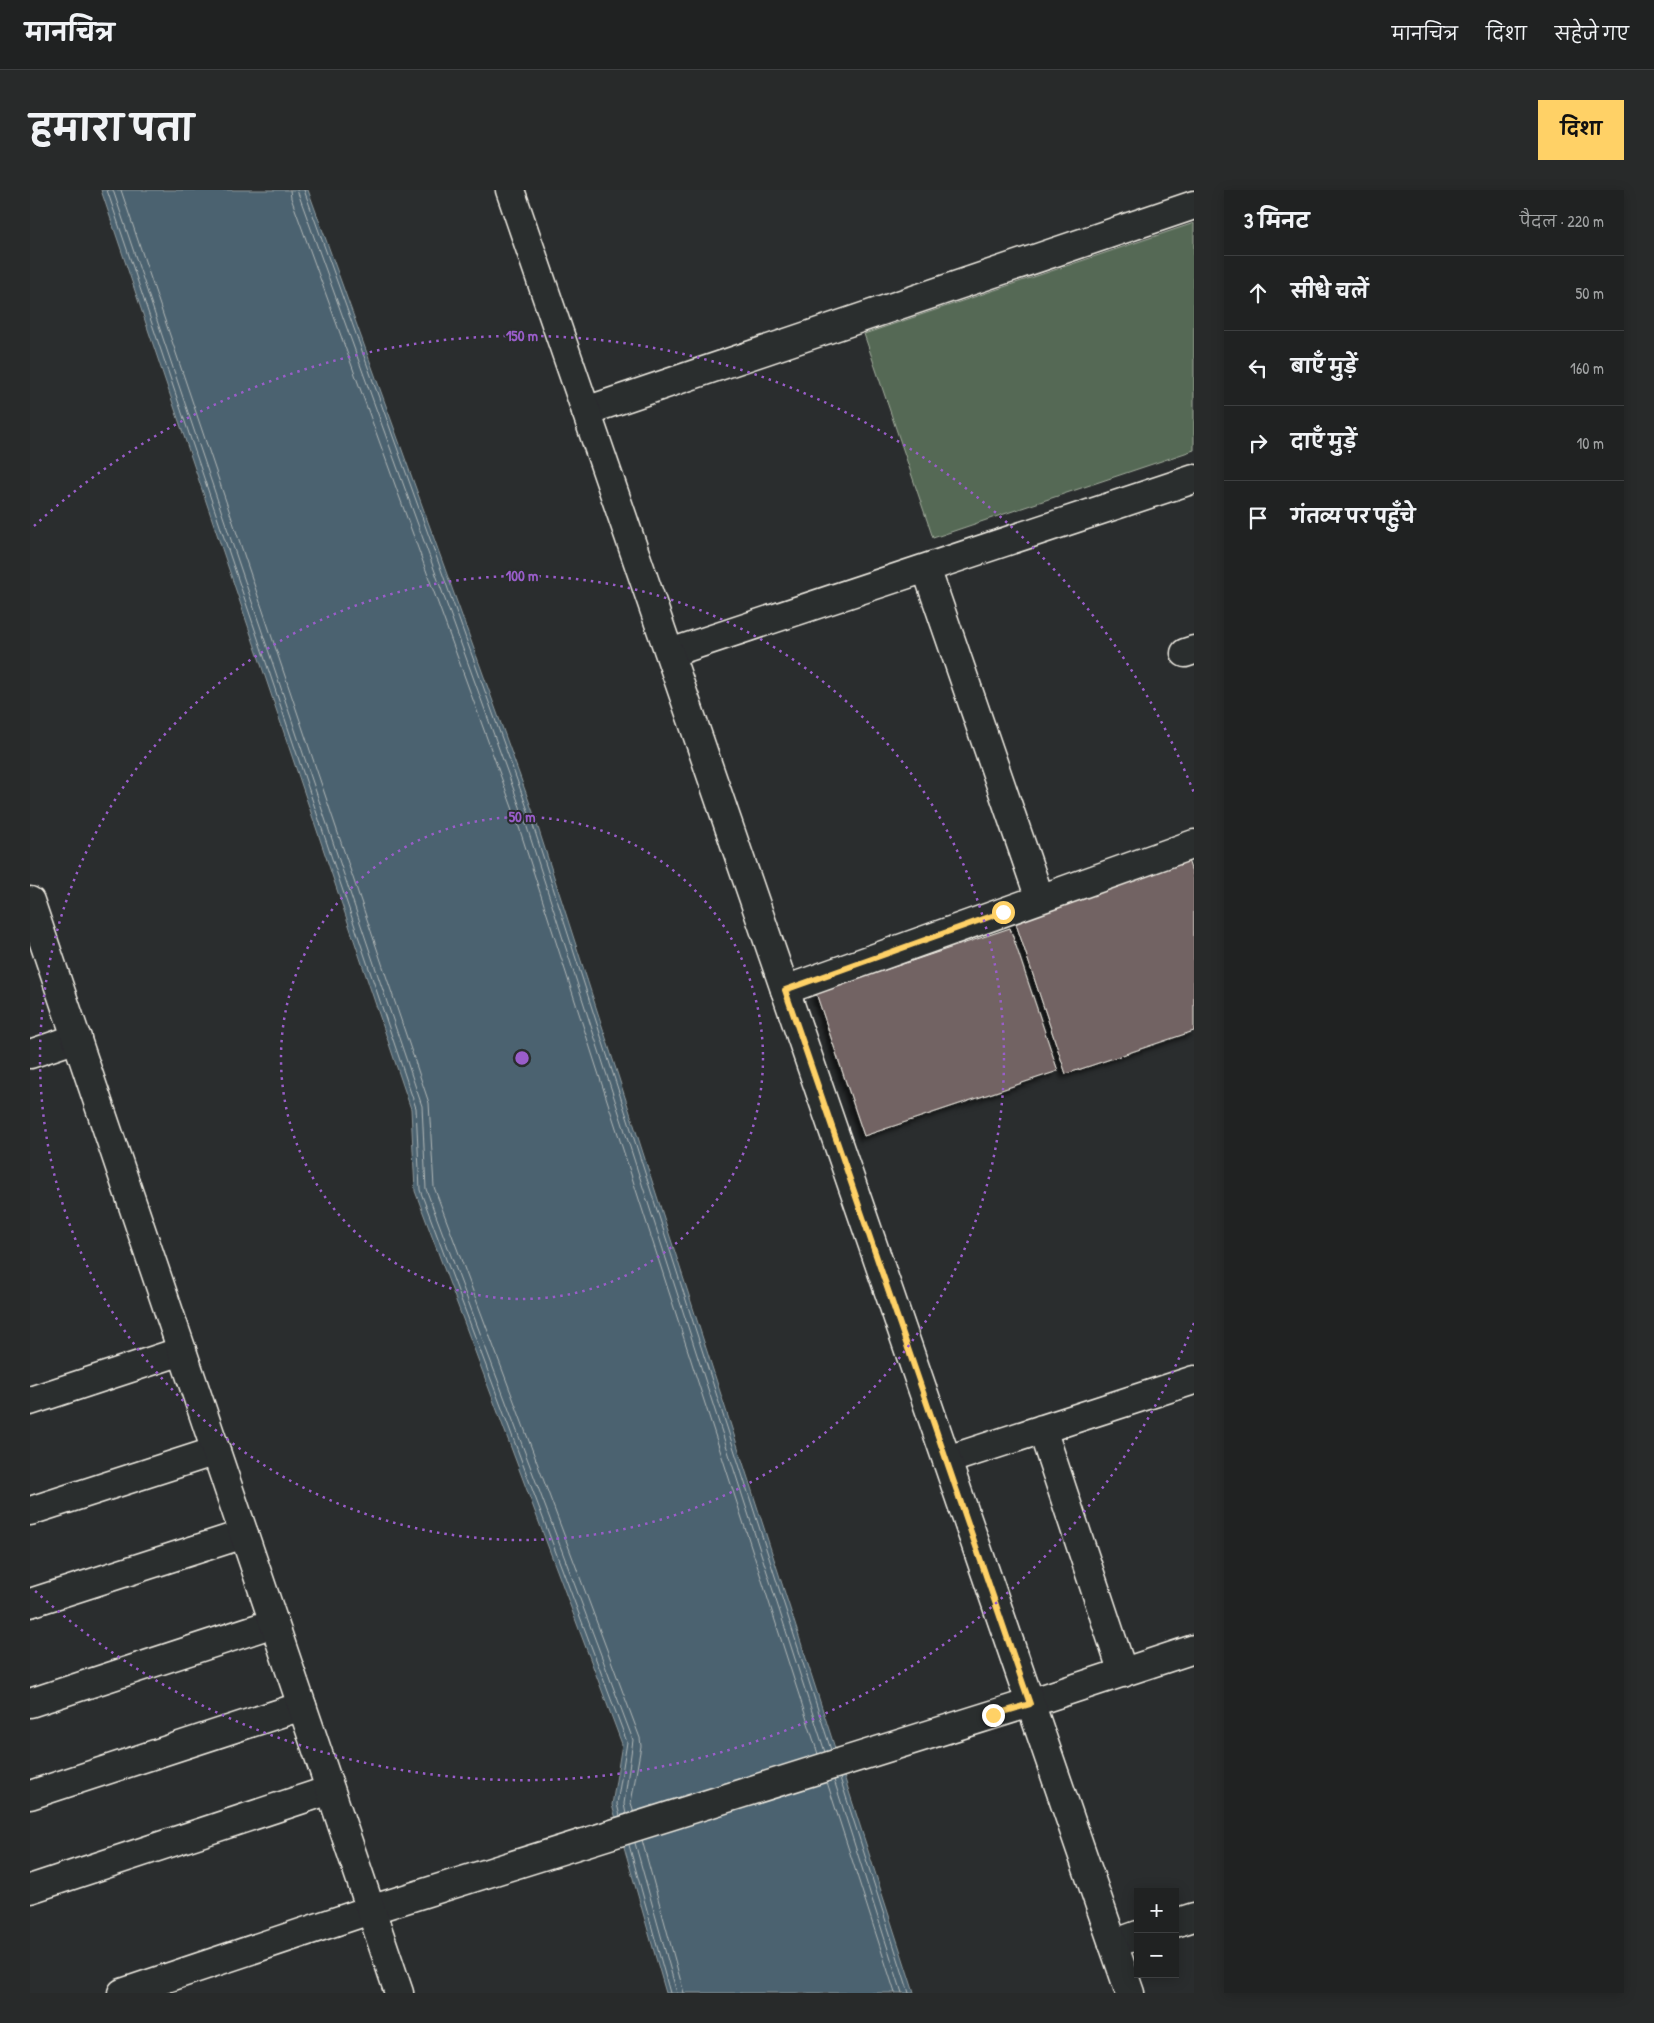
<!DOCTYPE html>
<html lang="hi">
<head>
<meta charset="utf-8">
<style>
  body { margin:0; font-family:"Patrick Hand","Playpen Sans Deva",sans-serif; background:#282a2a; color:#f1f3f6 }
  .controls { position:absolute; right:15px; bottom:15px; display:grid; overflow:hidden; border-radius:0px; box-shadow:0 2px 12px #0003 }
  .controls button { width:45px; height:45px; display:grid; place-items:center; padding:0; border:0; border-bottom:1px solid #3d3f40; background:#202222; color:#f1f3f6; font:25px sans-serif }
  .stop { position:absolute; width:15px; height:15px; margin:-11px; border:4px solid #ffd166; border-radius:50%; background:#fff }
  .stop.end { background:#ffd166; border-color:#fff; box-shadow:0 1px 5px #0008 }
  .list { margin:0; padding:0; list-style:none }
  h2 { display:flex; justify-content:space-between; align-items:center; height:65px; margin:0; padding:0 20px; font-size:21px }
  h2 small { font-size:16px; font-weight:400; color:#a2a4a5 }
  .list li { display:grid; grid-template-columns:32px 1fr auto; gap:15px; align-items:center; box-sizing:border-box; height:75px; padding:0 20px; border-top:1px solid #3d3f40 }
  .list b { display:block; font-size:19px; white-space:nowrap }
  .list em { font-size:16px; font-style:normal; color:#a2a4a5 }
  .icon { flex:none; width:28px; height:28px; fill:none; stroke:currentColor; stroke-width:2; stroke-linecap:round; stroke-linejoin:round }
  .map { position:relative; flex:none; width:1164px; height:1803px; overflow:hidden; border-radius:0px }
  header { display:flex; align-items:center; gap:30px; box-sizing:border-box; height:70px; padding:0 25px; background:#202222; border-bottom:1px solid #3d3f40 }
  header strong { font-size:24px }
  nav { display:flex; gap:28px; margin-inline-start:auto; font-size:18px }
  .intro { display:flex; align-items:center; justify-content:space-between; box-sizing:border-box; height:120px; padding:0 30px }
  h1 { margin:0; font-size:35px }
  .button { padding:12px 22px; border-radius:0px; background:#ffd166; color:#111; font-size:18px; font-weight:700 }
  main { display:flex; gap:30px; padding:0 30px }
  aside { flex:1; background:#202222; border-radius:0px; box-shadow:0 2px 12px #0003 }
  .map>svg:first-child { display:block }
  .green { fill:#546955; stroke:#a4ad9e }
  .water { fill:#4c626f; stroke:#8f9b9f }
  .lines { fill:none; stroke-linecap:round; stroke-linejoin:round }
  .shore { stroke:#b1b8b8; stroke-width:1 }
  .building { fill:#726363; stroke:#f4f1e8; filter:url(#shadow) }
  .street-casing { stroke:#f4f1e8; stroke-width:31 }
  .secondary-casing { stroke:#f4f1e8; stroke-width:31 }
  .street { stroke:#2a2d2e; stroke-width:28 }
  .secondary { stroke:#2a2d2e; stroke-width:28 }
  .route { stroke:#ffd166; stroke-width:6 }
  .ring { fill:none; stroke:#995dc9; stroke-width:2.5; stroke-dasharray:2.5 5 }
  .centre { fill:#995dc9; stroke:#2a2d2e; stroke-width:2.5 }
  .ring-label { font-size:15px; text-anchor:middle; font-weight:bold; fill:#995dc9; stroke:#2a2d2e; stroke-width:4; stroke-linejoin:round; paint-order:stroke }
</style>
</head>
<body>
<header>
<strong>मानचित्र</strong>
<nav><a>मानचित्र</a><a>दिशा</a><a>सहेजे गए</a></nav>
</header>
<div class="intro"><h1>हमारा पता</h1><a class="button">दिशा</a></div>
<main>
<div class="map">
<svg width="1164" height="1803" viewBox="0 0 1164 1803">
  <defs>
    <filter id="shadow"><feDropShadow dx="-4.5" dy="4.5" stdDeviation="2.5" flood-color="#0009"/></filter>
  </defs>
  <rect width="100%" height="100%" fill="#2a2d2e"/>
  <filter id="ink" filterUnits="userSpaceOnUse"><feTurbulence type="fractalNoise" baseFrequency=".02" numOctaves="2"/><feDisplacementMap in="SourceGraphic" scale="10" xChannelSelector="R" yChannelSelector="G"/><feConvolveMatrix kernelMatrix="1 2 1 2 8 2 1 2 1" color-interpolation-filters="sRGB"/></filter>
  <g filter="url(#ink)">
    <path class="green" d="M1164 33V260L903 348 834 144Z"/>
    <path class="water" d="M71 0H278L504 625 884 1803H636L582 1615 592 1554 385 1001 381 919Z"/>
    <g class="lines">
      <path class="shore" d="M77 0 386 918 390 1000 597 1552 587 1614 590 1626
        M83 0 392 916 396 999 603 1550 594 1614 596 1624
        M91 0 399 913 404 997 610 1548 611 1556 601 1613 604 1622
        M260 0 261 8 487 631 788 1564
        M267 0 494 628 795 1562
        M274 0 500 626 801 1560
        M810 1588 879 1803
        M804 1590 872 1803
        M797 1592 865 1803
        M612 1650 654 1803
        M605 1653 647 1803
        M599 1655 640 1803"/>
    </g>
    <path class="building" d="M1158 670 1164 688V841L1036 884 984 728Z
      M980 738 1028 881 834 946 786 803Z"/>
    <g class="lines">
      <g class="street-casing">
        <path id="street" d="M556 221 1164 15
          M896 378 1010 709
          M640 463 1164 289
          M1155 463 1164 460
          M755 800 1164 654
          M0 864 47 848
          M0 1211 152 1161
          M1012 1239 1093 1483
          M917 1270 1164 1190
          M0 1321 186 1261
          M0 1413 214 1344
          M0 1513 244 1433
          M0 1605 272 1516
          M0 1699 300 1600
          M1145 1733 1164 1727
          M1083 1754 1108 1745
          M92 1803 340 1720 1000 1513 1164 1459"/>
      </g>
      <g class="secondary-casing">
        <path id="secondary" d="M480 0 1100 1803
          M0 711 369 1803"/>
      </g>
      <use href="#street" class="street"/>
      <use href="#secondary" class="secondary"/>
    </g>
  </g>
  <g class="lines" filter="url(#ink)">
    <path class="route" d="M963 1525 1000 1514 755 800 973 722"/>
  </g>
  <g class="ring">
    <circle cx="492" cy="868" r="241"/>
    <circle cx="492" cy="868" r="482"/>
    <path d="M1164 1133A722 722 0 0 1 4 1400M4 336A722 722 0 0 1 1164 603"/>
  </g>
  <circle cx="492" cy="868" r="8" class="centre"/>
  <g class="ring-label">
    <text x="492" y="151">150 m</text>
    <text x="492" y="391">100 m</text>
    <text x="492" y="632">50 m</text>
  </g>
</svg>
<div class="controls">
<button>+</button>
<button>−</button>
</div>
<div class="stop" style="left:973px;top:722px"></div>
<div class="stop end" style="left:963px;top:1525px"></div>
</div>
<aside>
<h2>3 मिनट<small>पैदल · 220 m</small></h2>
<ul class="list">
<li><svg class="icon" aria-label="ahead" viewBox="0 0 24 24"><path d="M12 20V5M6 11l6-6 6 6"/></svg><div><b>सीधे चलें</b></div><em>50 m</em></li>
<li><svg class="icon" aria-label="left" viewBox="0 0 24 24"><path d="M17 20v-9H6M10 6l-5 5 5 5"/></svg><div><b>बाएँ मुड़ें</b></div><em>160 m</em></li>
<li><svg class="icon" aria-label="right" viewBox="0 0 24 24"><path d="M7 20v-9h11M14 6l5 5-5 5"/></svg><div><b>दाएँ मुड़ें</b></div><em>10 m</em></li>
<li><svg class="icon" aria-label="arrive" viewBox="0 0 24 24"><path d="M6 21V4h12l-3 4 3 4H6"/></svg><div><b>गंतव्य पर पहुँचे</b></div></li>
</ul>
</aside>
</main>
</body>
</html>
